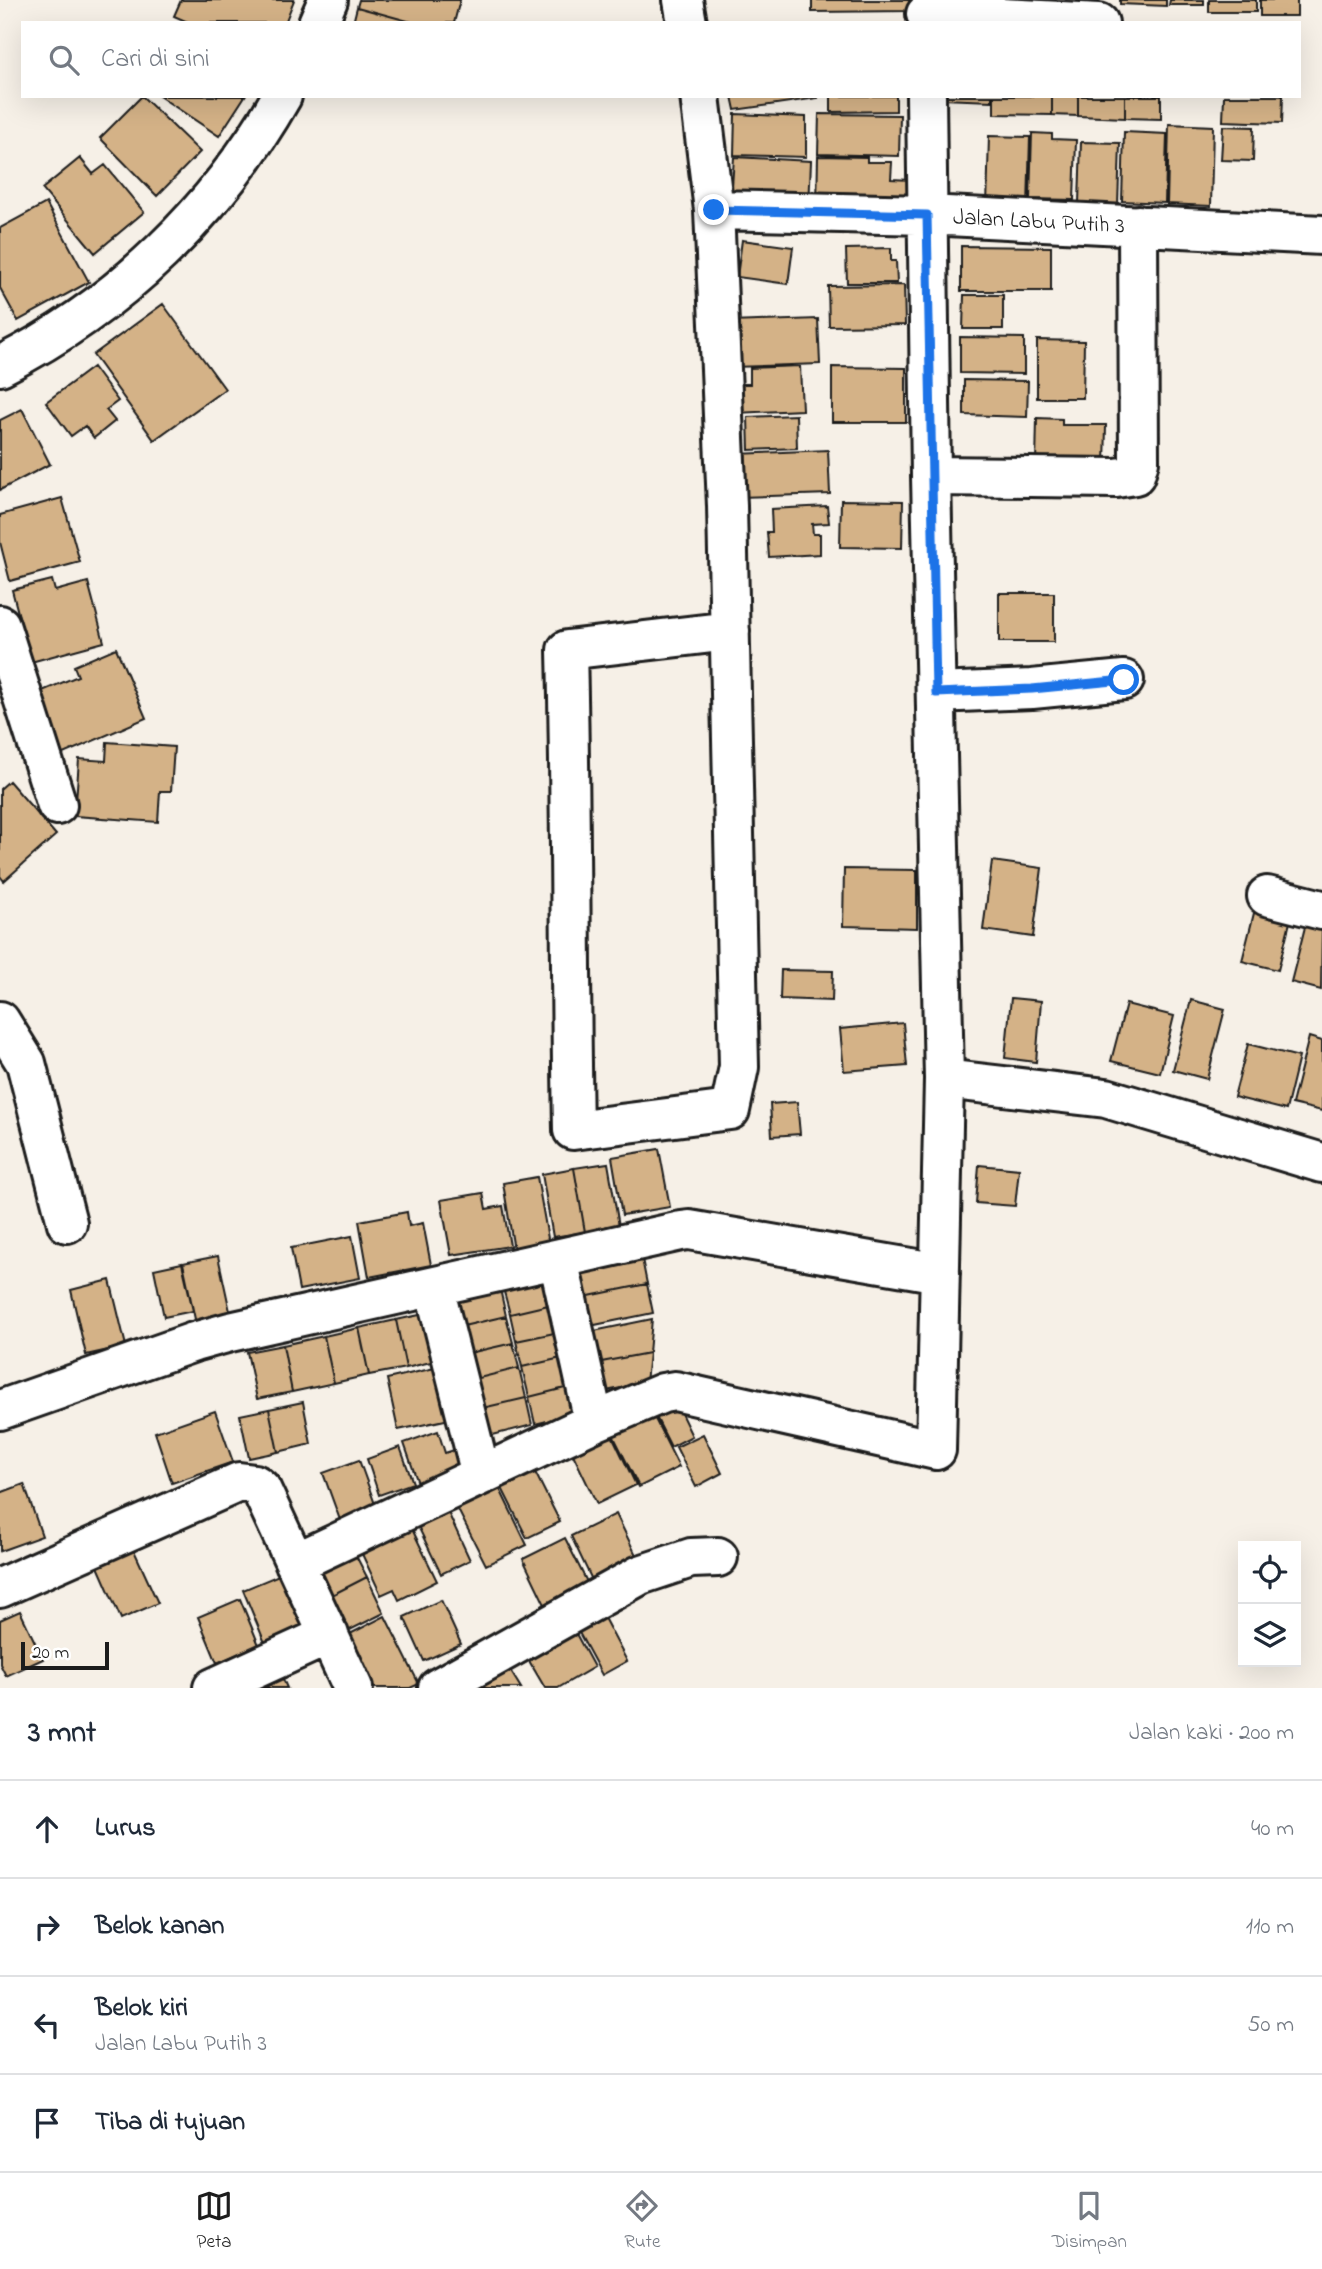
<!DOCTYPE html>
<html lang="id">
<head>
<meta charset="utf-8">
<style>
  body { margin:0; font-family:"Indie Flower",sans-serif; background:#f2f2f3; color:#1f2937 }
  .controls { position:absolute; right:21px; bottom:21px; display:grid; overflow:hidden; border-radius:0px; box-shadow:0 7px 28px #0002 }
  .controls button { width:63px; height:63px; display:grid; place-items:center; padding:0; border:0; border-bottom:2px solid #e0e1e3; background:#fff; color:#1f2937; font:35px sans-serif }
  .scale { position:absolute; left:21px; bottom:18px; width:88px; box-sizing:border-box; padding-left:7px; border:4px solid #1c1c1c; border-top:0; font-size:19px; line-height:24px; white-space:nowrap; color:#1c1c1c; -webkit-text-stroke:5px #fff; paint-order:stroke }
  .stop { position:absolute; width:21px; height:21px; margin:-16px; border:5px solid #1a73e8; border-radius:50%; background:#fff }
  .stop.end { background:#1a73e8; border-color:#fff; box-shadow:0 2px 7px #0008 }
  .list { margin:0; padding:0; list-style:none }
  h2 { display:flex; justify-content:space-between; align-items:center; height:91px; margin:0; padding:0 28px; font-size:30px }
  h2 small { font-size:23px; font-weight:400; color:#747a83 }
  .list li { display:grid; grid-template-columns:46px 1fr auto; gap:21px; align-items:center; box-sizing:border-box; height:98px; padding:0 28px; border-top:2px solid #e0e1e3 }
  .list b { display:block; font-size:26px; white-space:nowrap }
  .list p { margin:0; font-size:23px; white-space:nowrap; color:#747a83 }
  .list em { font-size:23px; font-style:normal; color:#747a83 }
  .icon { flex:none; width:38px; height:38px; fill:none; stroke:currentColor; stroke-width:2; stroke-linecap:round; stroke-linejoin:round }
  .map { position:relative; flex:none; width:1322px; height:1688px; overflow:hidden }
  .search { position:absolute; background:#fff; box-shadow:0 7px 28px #0002; left:21px; right:21px; top:21px; height:77px; display:flex; align-items:center; gap:18px; box-sizing:border-box; padding:0 24px; border-radius:0px; color:#747a83; font-size:26px }
  .sheet { height:483px; background:#fff }
  nav { display:flex; justify-content:space-around; align-items:center; box-sizing:border-box; height:98px; border-top:2px solid #e0e1e3; background:#fff; font-size:19px; color:#747a83 }
  nav a { display:grid; justify-items:center; gap:4px }
  nav .on { color:#1c1c1c }
  .map>svg:first-child { display:block }
  .building { fill:#d4b287; stroke:#1c1c1c; stroke-width:2 }
  .lines { fill:none; stroke-linecap:round; stroke-linejoin:round }
  .minor-casing { stroke:#1c1c1c; stroke-width:44 }
  .minor { stroke:#fff; stroke-width:38 }
  .route { stroke:#1a73e8; stroke-width:9 }
  .labels { text-anchor:middle; stroke-width:6; stroke-linejoin:round; paint-order:stroke }
  .street-label { font-size:23px; fill:#1c1c1c; stroke:#fff }
</style>
</head>
<body>
<div class="map">
<svg width="1322" height="1688" viewBox="0 0 1322 1688">
  <rect width="100%" height="100%" fill="#f6f0e7"/>
  <filter id="ink" filterUnits="userSpaceOnUse"><feTurbulence type="fractalNoise" baseFrequency=".0143" numOctaves="2"/><feDisplacementMap in="SourceGraphic" scale="14" xChannelSelector="R" yChannelSelector="G"/><feConvolveMatrix kernelMatrix="1 2 1 2 8 2 1 2 1" color-interpolation-filters="sRGB"/></filter>
  <g filter="url(#ink)">
    <path class="building" d="M181 0H294L285 23H190L174 16Z
      M359 0H460L454 23H415L357 7Z
      M812 0H910V11L812 12Z
      M1120 0H1166V6L1120 4Z
      M1170 0H1204V5H1169Z
      M1209 0H1256V12H1209Z
      M1260 0H1297V16H1260Z
      M357 7 415 23H353Z
      M142 96 200 152 157 196 100 138Z
      M159 96H245L219 136Z
      M732 96H818V98L735 110Z
      M831 96H896V111L831 112Z
      M942 96H992V101L942 99Z
      M994 96H1052V115L994 114Z
      M1052 96H1078V116L1052 115Z
      M1078 96H1125V118L1078 116Z
      M1125 96H1161V119L1125 118Z
      M1224 96H1283L1282 123 1223 121Z
      M735 114 806 117V157L734 155Z
      M819 114 900 115 899 156 818 154Z
      M1169 124 1213 126 1211 206 1167 204Z
      M1223 126 1254 127 1253 161 1221 160Z
      M1124 132 1167 134 1165 203 1122 201Z
      M1032 133 1052 134V139L1076 140 1074 200 1030 199Z
      M989 136 1030 137 1028 207 987 206Z
      M1081 142 1120 143 1118 205 1079 203Z
      M818 156 867 157V162H892L891 179 911 180 910 210 817 208Z
      M734 157 811 161 809 206 731 202Z
      M80 158 93 174 105 165 144 212 95 253 42 189Z
      M46 203 89 282 18 321 0 288V228Z
      M742 240 793 247 788 284 737 277Z
      M961 246 1051 247V291H961Z
      M891 248V261H896L897 283H847L846 249Z
      M904 285 905 325 829 326 828 286Z
      M964 295H1003V329H963Z
      M163 304 225 389 154 440 93 355Z
      M818 319 820 364 732 367 730 322Z
      M960 337 1024 338V374L960 373Z
      M1037 340 1084 341 1083 398H1037Z
      M800 366 802 410 736 413 735 384H750V368Z
      M93 367 118 401 106 410 115 421 94 438 85 426 71 436 46 402Z
      M832 367 906 368V422H832Z
      M964 380 1028 381 1027 417 964 415Z
      M22 409 50 464 0 490V420Z
      M796 415 797 448 749 450 748 417Z
      M1037 418 1062 419V425H1106L1105 466 1036 464Z
      M828 450 830 494 739 497 737 454Z
      M62 498 80 562 10 581 0 542V515Z
      M841 500 903 501 902 548 840 547Z
      M827 506 829 523 812 524 813 534H820V554L769 557 767 532H772L771 509Z
      M52 580 55 591 88 582 104 642 31 662 12 590Z
      M999 593H1054V642H999Z
      M116 648 146 718 61 755 35 694 78 676 74 666Z
      M107 742 174 747 171 791H160L158 822 75 816 79 759 106 761Z
      M9 781 56 835 4 881 0 876V789Z
      M992 861 1042 868 1033 937 983 930Z
      M844 869 917 870V928L843 926Z
      M1256 905 1292 914 1278 970 1242 961Z
      M1306 923 1322 927 1321 990 1291 982Z
      M781 970 833 971 832 1001 780 999Z
      M1011 998 1041 1001 1036 1062 1005 1058Z
      M1191 1000 1225 1009 1207 1079 1173 1070Z
      M1126 1004 1174 1016 1160 1073 1111 1061Z
      M903 1023 907 1066 844 1071 840 1029Z
      M1309 1037 1322 1041V1111L1292 1104Z
      M1248 1044 1299 1057 1286 1110 1234 1097Z
      M797 1102 800 1134 772 1136 770 1104Z
      M659 1149 670 1207 622 1215 612 1157Z
      M608 1163 619 1226 585 1232 574 1168Z
      M979 1165 1019 1169 1015 1206 976 1203Z
      M574 1168 585 1232 553 1237 542 1174Z
      M537 1177 549 1244 514 1250 503 1183Z
      M483 1193 486 1209 503 1206 510 1246 451 1255 441 1200Z
      M407 1212 409 1226 423 1223 431 1265 369 1277 359 1221Z
      M352 1236 360 1278 299 1290 291 1248Z
      M641 1254 647 1284 579 1298 573 1268Z
      M218 1256 231 1316 196 1324 183 1263Z
      M182 1263 193 1311 164 1317 154 1269Z
      M551 1276 557 1303 510 1314 503 1288Z
      M110 1280 126 1346 86 1355 71 1290Z
      M647 1284 653 1313 585 1327 579 1298Z
      M500 1289 506 1316 459 1327 452 1301Z
      M557 1303 564 1331 516 1341 510 1314Z
      M429 1313 439 1360 406 1368 396 1320Z
      M506 1316 513 1343 465 1354 459 1327Z
      M652 1319 649 1353 596 1363 589 1332Z
      M396 1320 406 1368 369 1375 359 1328Z
      M359 1328 369 1375 334 1383 324 1336Z
      M564 1331 570 1356 522 1367 516 1341Z
      M324 1336 334 1383 292 1392 283 1345Z
      M513 1343 519 1368 471 1380 465 1354Z
      M283 1345 292 1392 257 1399 247 1352Z
      M649 1353 646 1383 601 1392 596 1363Z
      M570 1356 577 1385 529 1397 522 1367Z
      M439 1367 450 1419 398 1430 387 1379Z
      M519 1368 526 1398 478 1409 471 1380Z
      M577 1385 583 1412 535 1424 529 1397Z
      M526 1398 532 1425 485 1437 478 1409Z
      M675 1401 692 1436 671 1447 653 1411Z
      M303 1402 311 1444 278 1452 269 1409Z
      M269 1409 278 1452 249 1458 240 1415Z
      M215 1411 233 1462 172 1483 155 1432Z
      M651 1411 679 1467 639 1487 611 1431Z
      M608 1427 636 1485 597 1504 569 1446Z
      M438 1431 445 1453 457 1449 463 1468 418 1483 404 1443Z
      M703 1434 722 1473 696 1487 676 1447Z
      M400 1447 413 1483 379 1495 367 1459Z
      M359 1460 376 1507 340 1520 323 1473Z
      M532 1466 560 1522 527 1538 499 1482Z
      M495 1479 527 1545 486 1565 453 1500Z
      M24 1484 42 1536 0 1551V1493Z
      M445 1506 470 1560 441 1574 415 1520Z
      M616 1514 637 1557 592 1580 571 1536Z
      M412 1529 437 1581 399 1600 394 1589 381 1595 362 1554Z
      M565 1538 591 1590 548 1611 523 1559Z
      M132 1546 158 1603 121 1619 96 1562Z
      M352 1548 367 1577 326 1598 312 1568Z
      M286 1572 308 1625 265 1643 243 1590Z
      M367 1577 384 1613 344 1633 326 1598Z
      M240 1599 259 1645 217 1663 198 1617Z
      M441 1600 461 1644 424 1661 404 1617Z
      M20 1611 43 1659 6 1676 0 1664V1620Z
      M385 1616 419 1684 410 1688H369L344 1637Z
      M603 1616 627 1661 602 1675 577 1629Z
      M575 1632 594 1667 558 1688H545L528 1659Z
      M508 1667 521 1688H475Z
      M279 1670 287 1688H241Z"/>
    <g class="lines">
      <g class="minor-casing">
        <path id="minor" d="M683 0 687 23
          M926 14 1099 23
          M318 23 328 0
          M700 96 714 210 727 506 739 1067 730 1110 573 1130C570 970 571 810 567 650L730 631
          M714 210 927 215 1322 235
          M0 366C118 307 217 211 282 96
          M931 476 1116 478 1135 475 1139 461 1138 225
          M0 625 57 805
          M936 693 1032 689 1124 680
          M1267 896 1322 910
          M0 1021 26 1063 67 1223
          M944 1079 1106 1098 1322 1163
          M434 1287 481 1475
          M0 1410 194 1342 230 1332 681 1231 689 1230 940 1273
          M594 1422 663 1393 675 1391 936 1450 944 1079 931 476 926 96
          M295 1563 594 1422 558 1259
          M0 1588 239 1482 255 1484 261 1489 353 1688
          M213 1688 329 1635
          M438 1688 640 1575 691 1558 718 1557"/>
      </g>
      <use href="#minor" class="minor"/>
    </g>
  </g>
  <g class="lines" filter="url(#ink)">
    <path class="route" d="M714 210 927 215 936 693 1032 689 1124 680"/>
  </g>
  <g class="labels">
    <g class="street-label">
      <text transform="translate(1039 220) rotate(3)" y="8">Jalan Labu Putih 3</text>
    </g>
  </g>
</svg>
<div class="controls">
<button><svg class="icon" aria-label="locate" viewBox="0 0 24 24"><circle cx="12" cy="12" r="6"/><path d="M12 2v4M12 18v4M2 12h4M18 12h4"/></svg></button>
<button><svg class="icon" aria-label="layers" viewBox="0 0 24 24"><path d="M12 4l9 5-9 5-9-5zM3 14l9 5 9-5"/></svg></button>
</div>
<div class="scale">20 m</div>
<div class="stop" style="left:1124px;top:680px"></div>
<div class="stop end" style="left:714px;top:210px"></div>
<div class="search"><svg class="icon" aria-label="search" viewBox="0 0 24 24"><circle cx="10" cy="10" r="6"/><path d="M15 15l6 6"/></svg>Cari di sini</div>
</div>
<section class="sheet">
<h2>3 mnt<small>Jalan kaki · 200 m</small></h2>
<ul class="list">
<li><svg class="icon" aria-label="ahead" viewBox="0 0 24 24"><path d="M12 20V5M6 11l6-6 6 6"/></svg><div><b>Lurus</b></div><em>40 m</em></li>
<li><svg class="icon" aria-label="right" viewBox="0 0 24 24"><path d="M7 20v-9h11M14 6l5 5-5 5"/></svg><div><b>Belok kanan</b></div><em>110 m</em></li>
<li><svg class="icon" aria-label="left" viewBox="0 0 24 24"><path d="M17 20v-9H6M10 6l-5 5 5 5"/></svg><div><b>Belok kiri</b><p>Jalan Labu Putih 3</p></div><em>50 m</em></li>
<li><svg class="icon" aria-label="arrive" viewBox="0 0 24 24"><path d="M6 21V4h12l-3 4 3 4H6"/></svg><div><b>Tiba di tujuan</b></div></li>
</ul>
</section>
<nav>
<a class="on"><svg class="icon" aria-label="map" viewBox="0 0 24 24"><path d="M3 6l6-2 6 2 6-2v14l-6 2-6-2-6 2zM9 4v14M15 6v14"/></svg>Peta</a>
<a><svg class="icon" aria-label="directions" viewBox="0 0 24 24"><path d="M12 3l9 9-9 9-9-9zM9 14v-3h6M13 9l2 2-2 2"/></svg>Rute</a>
<a><svg class="icon" aria-label="saved" viewBox="0 0 24 24"><path d="M7 4h10v16l-5-4-5 4z"/></svg>Disimpan</a>
</nav>
</body>
</html>
